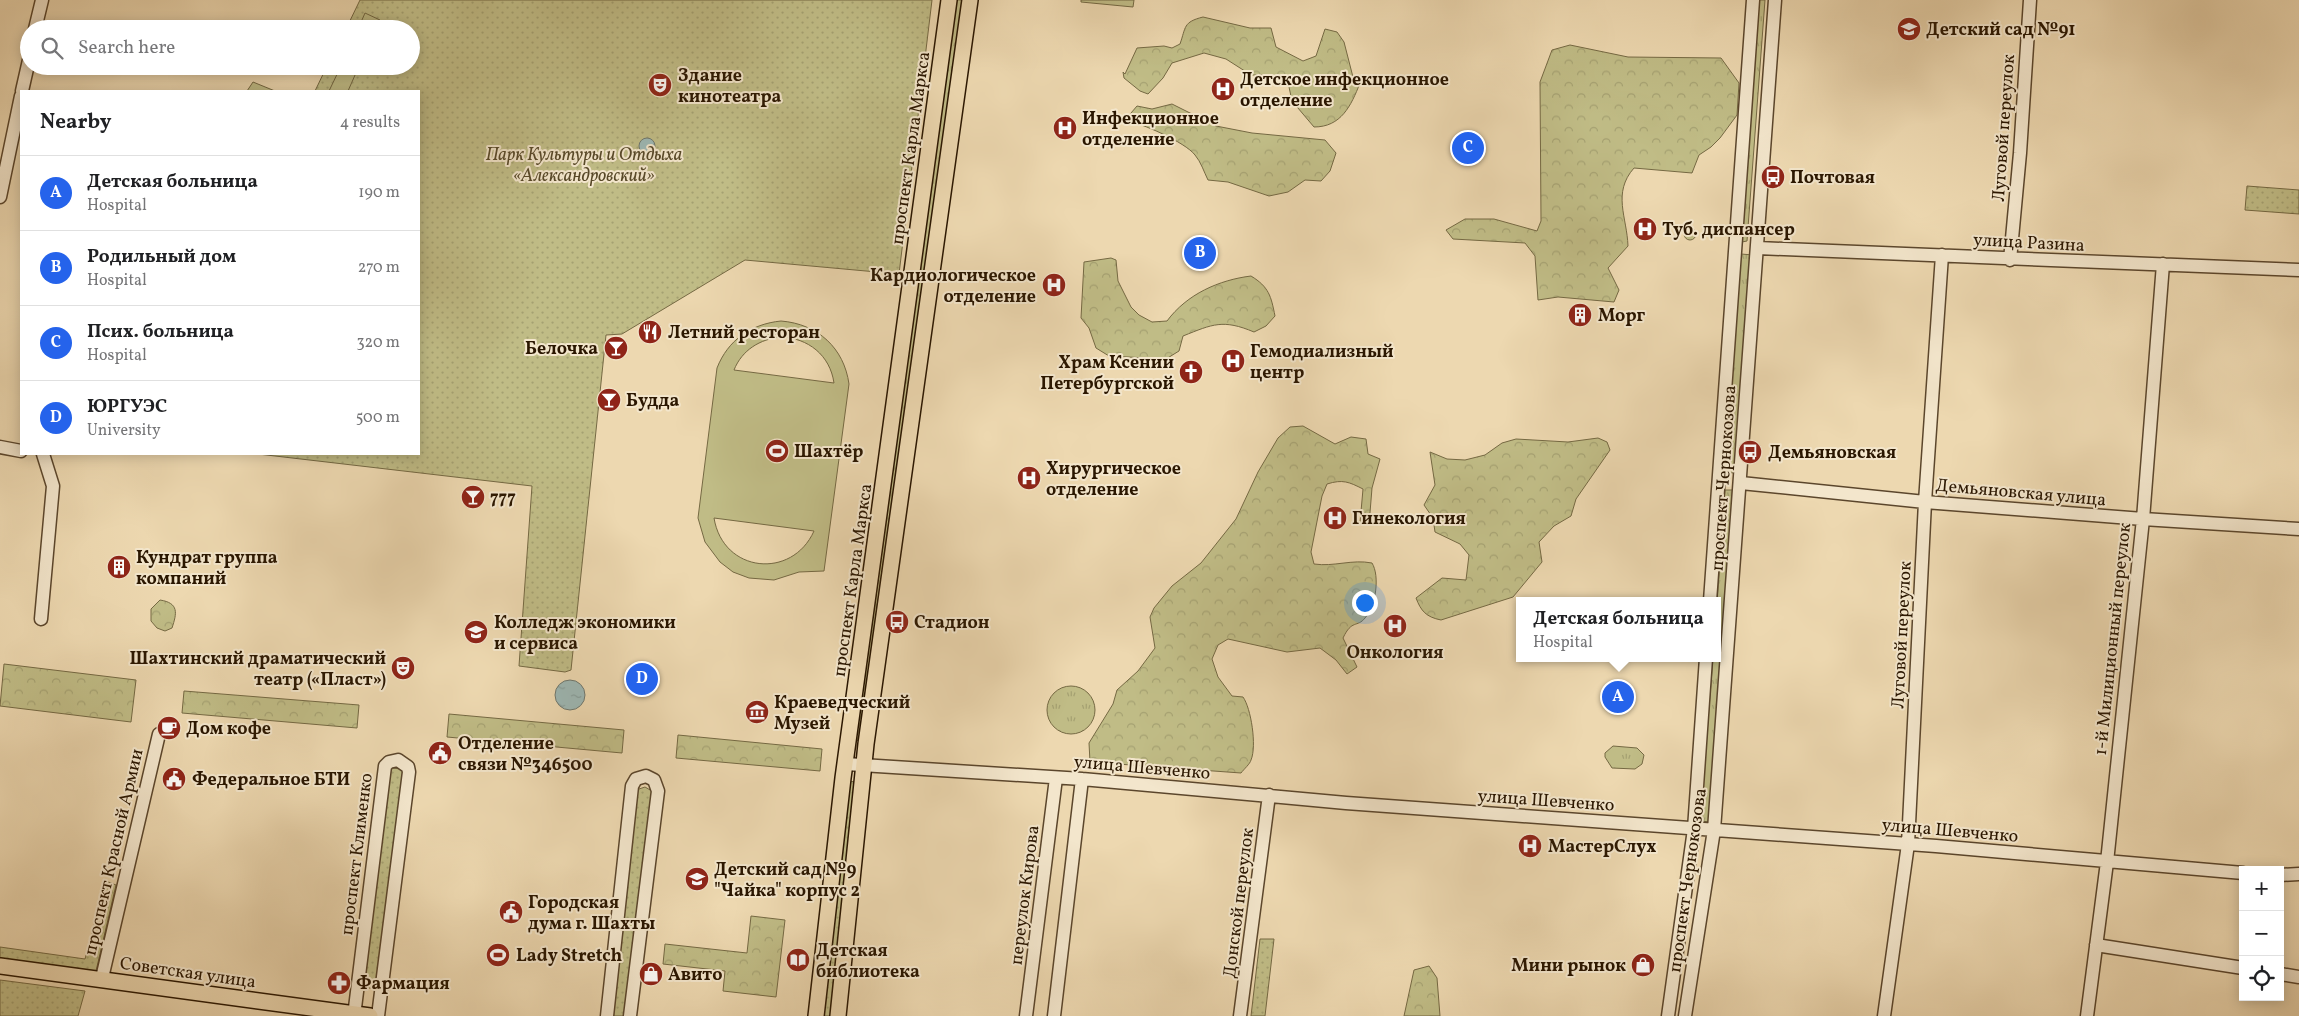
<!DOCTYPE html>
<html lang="en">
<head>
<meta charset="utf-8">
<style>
  body { margin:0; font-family:Vollkorn,serif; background:#f6f6f6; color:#202124 }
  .controls { position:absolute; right:15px; bottom:15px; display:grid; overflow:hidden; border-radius:0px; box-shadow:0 2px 12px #0003 }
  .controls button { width:45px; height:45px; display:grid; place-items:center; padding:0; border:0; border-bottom:1px solid #e0e0e0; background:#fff; color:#202124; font:25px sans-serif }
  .you { position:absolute; left:1364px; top:602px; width:18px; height:18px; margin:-12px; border:4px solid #fff; border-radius:50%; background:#1a73e8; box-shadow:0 0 0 8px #1a73e833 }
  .badge { display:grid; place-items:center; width:32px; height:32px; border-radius:50%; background:#2563eb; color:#fff; font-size:16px; font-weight:700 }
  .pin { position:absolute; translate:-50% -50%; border:2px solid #fff; box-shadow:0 1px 5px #0006 }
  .popup { position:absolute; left:1516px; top:597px; width:205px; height:65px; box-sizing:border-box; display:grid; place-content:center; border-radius:0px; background:#fff; filter:drop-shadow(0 1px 4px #0005); font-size:16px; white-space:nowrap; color:#757577 }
  .popup b { font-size:19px; color:#202124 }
  .popup::after { content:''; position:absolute; left:50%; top:100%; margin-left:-10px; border:10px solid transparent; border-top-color:#fff }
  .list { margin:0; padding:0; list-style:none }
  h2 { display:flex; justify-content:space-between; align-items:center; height:65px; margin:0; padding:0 20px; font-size:21px }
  h2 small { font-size:16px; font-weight:400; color:#757577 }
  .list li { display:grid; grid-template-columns:32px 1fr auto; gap:15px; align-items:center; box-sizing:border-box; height:75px; padding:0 20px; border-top:1px solid #e0e0e0 }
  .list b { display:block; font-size:19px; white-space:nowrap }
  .list p { margin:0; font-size:16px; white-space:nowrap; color:#757577 }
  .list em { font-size:16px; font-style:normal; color:#757577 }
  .icon { flex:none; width:28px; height:28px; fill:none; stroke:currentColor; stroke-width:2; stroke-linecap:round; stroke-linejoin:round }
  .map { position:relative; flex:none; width:2299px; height:1016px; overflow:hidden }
  .search { position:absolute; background:#fff; box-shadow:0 2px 12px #0003; left:20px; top:20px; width:400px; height:55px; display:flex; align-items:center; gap:12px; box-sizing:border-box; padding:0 18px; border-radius:28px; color:#757577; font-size:19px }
  .panel { position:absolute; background:#fff; box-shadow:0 2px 12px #0003; left:20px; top:90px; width:400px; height:365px; border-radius:0px }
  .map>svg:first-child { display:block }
  .grass { fill:url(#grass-tufts); stroke:#756943 }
  .forest { fill:url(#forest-crowns); stroke:#756943 }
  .park { fill:url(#park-dots); stroke:#756943 }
  .pitch { fill:#c0bc86; stroke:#756943; fill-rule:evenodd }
  .water { fill:url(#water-ripples); stroke:#6f776d }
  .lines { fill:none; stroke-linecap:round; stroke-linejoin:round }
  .minor-casing { stroke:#5b462c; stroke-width:15 }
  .major-casing { stroke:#2a1600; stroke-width:18 }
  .minor { stroke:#f3e6cc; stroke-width:12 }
  .major { stroke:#edd8b0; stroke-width:15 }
  .labels { text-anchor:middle; stroke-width:4; stroke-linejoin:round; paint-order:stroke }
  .poi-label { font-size:18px; font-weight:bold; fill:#2a1600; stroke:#f3e6cc; text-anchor:start }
  .street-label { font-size:18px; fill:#2a1600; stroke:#f3e6cc }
  .park-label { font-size:18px; font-style:italic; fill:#574828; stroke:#f3e6cc }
</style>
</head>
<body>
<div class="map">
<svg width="2299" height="1016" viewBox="0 0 2299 1016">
  <defs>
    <pattern id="grass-tufts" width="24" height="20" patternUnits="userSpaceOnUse" patternTransform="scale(1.25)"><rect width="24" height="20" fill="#c0bc86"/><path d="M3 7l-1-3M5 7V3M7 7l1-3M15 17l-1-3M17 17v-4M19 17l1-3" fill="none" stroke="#a5a172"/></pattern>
    <pattern id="forest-crowns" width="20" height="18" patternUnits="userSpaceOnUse" patternTransform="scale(1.25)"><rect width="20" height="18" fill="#c0bc86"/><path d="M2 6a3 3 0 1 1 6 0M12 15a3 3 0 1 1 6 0" fill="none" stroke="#a5a172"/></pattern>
    <pattern id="park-dots" width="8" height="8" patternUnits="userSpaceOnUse" patternTransform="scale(1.25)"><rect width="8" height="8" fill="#c0bc86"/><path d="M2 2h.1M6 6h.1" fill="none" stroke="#a5a172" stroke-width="1.8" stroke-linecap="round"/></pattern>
    <pattern id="water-ripples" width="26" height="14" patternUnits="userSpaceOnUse" patternTransform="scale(1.25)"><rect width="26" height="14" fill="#9db8b5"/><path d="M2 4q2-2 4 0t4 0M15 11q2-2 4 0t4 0" fill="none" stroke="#879d9a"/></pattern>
  </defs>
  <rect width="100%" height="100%" fill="#edd8b0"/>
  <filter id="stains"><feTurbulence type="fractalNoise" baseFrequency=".004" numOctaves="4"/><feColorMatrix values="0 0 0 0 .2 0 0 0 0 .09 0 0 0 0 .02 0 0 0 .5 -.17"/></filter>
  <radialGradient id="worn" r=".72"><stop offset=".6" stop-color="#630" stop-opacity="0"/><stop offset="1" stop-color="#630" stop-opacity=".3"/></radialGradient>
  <path class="grass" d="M957 0H963L861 741 855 740Z
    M1758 0H1765L1747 241 1742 242Z
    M253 82 275 91H247Z
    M1684 234a6 6 0 1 1 12 0a6 6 0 1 1-12 0Z
    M1741 254 1753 255 1734 473 1722 472Z
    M1725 490H1734L1711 822 1700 821 1713 658H1717V603Z
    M1047 710a24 24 0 1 1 48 0a24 24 0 1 1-48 0Z
    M1613 746 1637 748 1644 755 1642 764 1635 769 1612 768 1605 757V753Z"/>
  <path class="forest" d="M1203 17 1250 28H1271L1276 47 1303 61 1316 56 1325 29 1337 32 1344 42 1354 81 1360 83C1351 106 1341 127 1314 127L1292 101 1289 87 1282 78 1272 75H1251L1226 59 1204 53 1172 63 1163 78 1148 94 1140 91 1124 78 1123 72 1125 74 1137 48 1164 46 1172 48 1180 44C1186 27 1183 22 1203 17Z
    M1570 45 1628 57 1721 58 1739 83 1737 115 1720 138 1711 147 1699 155 1692 173 1634 168C1612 193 1627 217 1628 246L1608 268 1619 290 1614 302 1558 297 1538 300 1535 256 1525 243 1453 239 1446 230 1465 219H1494L1537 231 1541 221 1540 82 1552 50Z
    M1172 104 1216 126 1252 133 1325 140 1336 153 1330 171 1321 181 1305 180 1288 192 1269 196 1228 182 1208 180C1204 172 1201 162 1195 155 1185 142 1141 123 1125 120L1137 106 1152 109Z
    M1111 258 1116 260 1118 281 1131 307 1139 315 1152 322 1167 321C1187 294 1219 280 1251 276 1269 287 1271 296 1275 316L1266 326 1254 332C1223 319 1213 324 1183 336L1179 351 1166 359 1109 356 1096 348 1089 328 1081 318 1084 262Z
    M1303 426 1335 444 1351 437 1366 439 1368 454 1380 459 1372 488 1369 525 1360 523 1363 489C1349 482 1343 479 1327 484L1322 496 1311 552 1314 564C1334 567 1352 559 1372 563 1380 576 1376 606 1365 618 1357 628 1352 619 1343 638L1357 667 1347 674 1336 660 1320 648 1287 652 1228 639 1218 645 1212 659 1218 677 1232 696 1243 697C1251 708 1257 746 1251 760 1250 764 1244 769 1241 773L1090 762 1089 743 1113 704 1117 690 1138 671 1155 648 1150 617 1154 608 1172 586 1201 563 1236 519 1258 472 1278 438 1290 427Z
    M1598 438 1607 442 1610 450 1576 499 1571 516 1554 526 1539 542 1542 562 1513 597 1441 620C1426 617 1421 611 1416 598L1442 578 1466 580 1469 555 1460 544 1435 532 1433 518 1424 505 1435 485 1430 452 1447 459 1465 460 1485 455 1502 443 1516 439 1568 442Z
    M160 600C179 603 177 613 172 628L165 631 157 628 151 621V609Z
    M4 664 136 680 131 722 0 706Z
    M184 691 359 705 357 728 182 713Z
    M449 714 624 730 622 753 447 737Z
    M678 735 822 749 820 771 676 758Z
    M751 916 785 920 776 997 723 991 725 971 663 964 665 944 747 953Z
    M1429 966 1437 978 1440 1016H1404L1414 970Z"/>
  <path class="park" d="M360 0H932L899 274 745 260 622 334 606 335 571 670 565 672 519 666 532 486 258 454H419V91H315L327 66H411V29H346Z
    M2247 186 2299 190V214L2245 210Z
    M390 768 403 769 376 989 362 987Z
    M847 781 858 782 832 1016H821Z
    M645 787 652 791 628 1016H608L636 790Z
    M106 881 116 885 96 971 0 958V947L85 959Z
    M1260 939H1274L1265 1016H1251Z
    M0 980 85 991 78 1016H0Z"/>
  <path class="pitch" d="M1081 0H1134L1133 7 1081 2Z
    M365 13 380 20 376 29H358Z
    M341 66H359L348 91H329Z
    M781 321C818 324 844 348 849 384L824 571 799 572 774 580 749 578 733 572 720 562 705 542 698 518 717 368C728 340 751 324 781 321ZM781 337C808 338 830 355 834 383L734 370C742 350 760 339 781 337ZM714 518 814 531C792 580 723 573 714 518Z"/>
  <path class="water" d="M639 146a8 8 0 1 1 16 0a8 8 0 1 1-16 0Z
    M555 695a15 15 0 1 1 30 0a15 15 0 1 1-30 0Z"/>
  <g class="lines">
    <g class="minor-casing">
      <path id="minor" d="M35 29 42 0
        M22 91 29 60
        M0 197 21 96
        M1758 248 2299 270
        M2010 260 2020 153 2030 0
        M0 447 21 451
        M1741 483 1925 502 2143 519 2299 529
        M1710 601 1753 0
        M41 619 53 486 43 454
        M846 764 1082 779 1346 803 1936 846 2243 873
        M2280 875 2299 874
        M2096 945 2243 968
        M2280 974 2299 977
        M102 978 159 734
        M354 1016 385 766 389 762 398 760 408 767 409 772 378 1016
        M607 1016 632 786 636 779 646 776 654 780 658 791 630 1016
        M1026 1016 1056 778
        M1054 1016 1082 779
        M1240 1016 1269 795
        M1668 1016 1694 829 1706 658
        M1685 1016 1714 830 1775 0
        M1884 1016 1908 844 1925 502 1942 255
        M2087 1016 2107 862 2143 519 2163 264"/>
    </g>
    <g class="major-casing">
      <path id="major" d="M0 966 370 1016
        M816 1016 843 778 949 0
        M838 1016 866 744 970 0"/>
    </g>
    <use href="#minor" class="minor"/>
    <use href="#major" class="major"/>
  </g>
  <defs>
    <g id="school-disc" transform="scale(1.25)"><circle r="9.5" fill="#8f2418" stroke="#f3e6cc"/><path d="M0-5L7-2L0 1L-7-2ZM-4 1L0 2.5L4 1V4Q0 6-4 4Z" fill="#fff"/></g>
    <g id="theatre-disc" transform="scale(1.25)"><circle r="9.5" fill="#8f2418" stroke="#f3e6cc"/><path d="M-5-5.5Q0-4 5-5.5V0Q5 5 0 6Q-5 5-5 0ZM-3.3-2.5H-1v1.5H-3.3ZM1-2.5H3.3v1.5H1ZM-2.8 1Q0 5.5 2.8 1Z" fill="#fff"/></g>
    <g id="hospital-disc" transform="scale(1.25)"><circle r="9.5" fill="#8f2418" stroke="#f3e6cc"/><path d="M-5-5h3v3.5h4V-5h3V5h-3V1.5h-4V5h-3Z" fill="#fff"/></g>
    <g id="bus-disc" transform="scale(1.25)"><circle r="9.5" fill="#8f2418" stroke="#f3e6cc"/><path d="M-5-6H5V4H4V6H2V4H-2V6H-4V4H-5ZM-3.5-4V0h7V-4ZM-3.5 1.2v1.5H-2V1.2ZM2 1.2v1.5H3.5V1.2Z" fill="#fff"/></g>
    <g id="building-disc" transform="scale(1.25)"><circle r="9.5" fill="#8f2418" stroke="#f3e6cc"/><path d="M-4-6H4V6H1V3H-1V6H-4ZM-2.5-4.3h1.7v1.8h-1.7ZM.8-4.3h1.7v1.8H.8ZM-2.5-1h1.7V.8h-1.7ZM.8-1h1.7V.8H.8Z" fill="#fff"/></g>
    <g id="restaurant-disc" transform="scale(1.25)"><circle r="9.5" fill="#8f2418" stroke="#f3e6cc"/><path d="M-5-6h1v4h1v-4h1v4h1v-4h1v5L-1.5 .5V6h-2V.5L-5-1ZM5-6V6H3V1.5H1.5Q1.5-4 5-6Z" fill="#fff"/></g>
    <g id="bar-disc" transform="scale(1.25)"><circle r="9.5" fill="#8f2418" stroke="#f3e6cc"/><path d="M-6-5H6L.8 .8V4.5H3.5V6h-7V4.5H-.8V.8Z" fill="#fff"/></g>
    <g id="church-disc" transform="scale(1.25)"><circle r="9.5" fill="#8f2418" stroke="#f3e6cc"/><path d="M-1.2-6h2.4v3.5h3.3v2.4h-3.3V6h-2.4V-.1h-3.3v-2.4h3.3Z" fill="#fff"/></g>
    <g id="stadium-disc" transform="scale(1.25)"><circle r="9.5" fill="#8f2418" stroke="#f3e6cc"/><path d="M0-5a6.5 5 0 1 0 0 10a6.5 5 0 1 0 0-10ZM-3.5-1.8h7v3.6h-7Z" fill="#fff"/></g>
    <g id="university-disc" transform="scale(1.25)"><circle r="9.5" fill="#8f2418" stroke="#f3e6cc"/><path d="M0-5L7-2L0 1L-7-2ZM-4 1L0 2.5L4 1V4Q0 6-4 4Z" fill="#fff"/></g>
    <g id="museum-disc" transform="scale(1.25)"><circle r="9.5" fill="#8f2418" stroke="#f3e6cc"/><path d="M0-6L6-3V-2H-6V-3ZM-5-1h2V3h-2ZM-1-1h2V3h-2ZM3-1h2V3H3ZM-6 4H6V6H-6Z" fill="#fff"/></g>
    <g id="cafe-disc" transform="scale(1.25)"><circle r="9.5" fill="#8f2418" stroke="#f3e6cc"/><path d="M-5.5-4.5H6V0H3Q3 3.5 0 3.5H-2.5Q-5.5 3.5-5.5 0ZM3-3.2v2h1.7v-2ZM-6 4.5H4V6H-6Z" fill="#fff"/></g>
    <g id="civic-disc" transform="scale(1.25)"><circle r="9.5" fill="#8f2418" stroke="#f3e6cc"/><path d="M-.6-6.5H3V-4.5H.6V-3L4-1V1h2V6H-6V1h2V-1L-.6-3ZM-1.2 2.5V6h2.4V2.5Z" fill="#fff"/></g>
    <g id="library-disc" transform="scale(1.25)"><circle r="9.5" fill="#8f2418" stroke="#f3e6cc"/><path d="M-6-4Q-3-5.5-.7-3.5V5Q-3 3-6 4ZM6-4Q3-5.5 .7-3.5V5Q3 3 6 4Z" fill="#fff"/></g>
    <g id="shop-disc" transform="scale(1.25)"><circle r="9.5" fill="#8f2418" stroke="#f3e6cc"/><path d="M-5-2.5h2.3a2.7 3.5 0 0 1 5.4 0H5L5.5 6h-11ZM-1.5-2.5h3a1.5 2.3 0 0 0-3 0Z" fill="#fff"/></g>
    <g id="pharmacy-disc" transform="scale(1.25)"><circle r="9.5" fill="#8f2418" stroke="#f3e6cc"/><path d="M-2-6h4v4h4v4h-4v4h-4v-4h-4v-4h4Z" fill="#fff"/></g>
  </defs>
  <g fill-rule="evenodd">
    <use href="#school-disc" x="1909" y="29"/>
    <use href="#theatre-disc" x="660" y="85"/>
    <use href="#hospital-disc" x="1223" y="89"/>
    <use href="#hospital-disc" x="1065" y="128"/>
    <use href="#bus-disc" x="1773" y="177"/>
    <use href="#hospital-disc" x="1645" y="229"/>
    <use href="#hospital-disc" x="1054" y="285"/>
    <use href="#building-disc" x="1580" y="315"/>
    <use href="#restaurant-disc" x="650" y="332"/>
    <use href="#bar-disc" x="616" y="348"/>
    <use href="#hospital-disc" x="1233" y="361"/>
    <use href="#church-disc" x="1191" y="372"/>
    <use href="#bar-disc" x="609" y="400"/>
    <use href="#stadium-disc" x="777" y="451"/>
    <use href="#bus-disc" x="1750" y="452"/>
    <use href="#hospital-disc" x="1029" y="478"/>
    <use href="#bar-disc" x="473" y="497"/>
    <use href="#hospital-disc" x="1335" y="518"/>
    <use href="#building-disc" x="119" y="567"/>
    <use href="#bus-disc" x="897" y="622"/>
    <use href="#hospital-disc" x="1395" y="626"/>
    <use href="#university-disc" x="476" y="632"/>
    <use href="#theatre-disc" x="403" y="668"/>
    <use href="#museum-disc" x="757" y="712"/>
    <use href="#cafe-disc" x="169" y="728"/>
    <use href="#civic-disc" x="440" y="753"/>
    <use href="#civic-disc" x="174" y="779"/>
    <use href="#hospital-disc" x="1530" y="846"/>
    <use href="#school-disc" x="697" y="879"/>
    <use href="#civic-disc" x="511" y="912"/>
    <use href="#stadium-disc" x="498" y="955"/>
    <use href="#library-disc" x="798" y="960"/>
    <use href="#shop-disc" x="1643" y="965"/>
    <use href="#shop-disc" x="651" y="974"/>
    <use href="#pharmacy-disc" x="339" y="983"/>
  </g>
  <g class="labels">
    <g class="poi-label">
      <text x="1926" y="35">Детский сад №91</text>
      <text x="678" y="81">Здание<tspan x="678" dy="21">кинотеатра</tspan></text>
      <text x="1240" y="85">Детское инфекционное<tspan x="1240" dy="21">отделение</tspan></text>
      <text x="1082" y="124">Инфекционное<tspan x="1082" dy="21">отделение</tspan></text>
      <text x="1790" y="183">Почтовая</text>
      <text x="1662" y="235">Туб. диспансер</text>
      <text x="1036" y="281" text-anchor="end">Кардиологическое<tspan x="1036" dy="21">отделение</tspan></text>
      <text x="1598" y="321">Морг</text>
      <text x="668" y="338">Летний ресторан</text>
      <text x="598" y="354" text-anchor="end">Белочка</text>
      <text x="1250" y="357">Гемодиализный<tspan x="1250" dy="21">центр</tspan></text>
      <text x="1174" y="368" text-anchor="end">Храм Ксении<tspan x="1174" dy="21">Петербургской</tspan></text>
      <text x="626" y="406">Будда</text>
      <text x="794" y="457">Шахтёр</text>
      <text x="1768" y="458">Демьяновская</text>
      <text x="1046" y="474">Хирургическое<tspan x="1046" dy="21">отделение</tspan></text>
      <text x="490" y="503">777</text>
      <text x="1352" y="524">Гинекология</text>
      <text x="136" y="563">Кундрат группа<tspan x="136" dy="21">компаний</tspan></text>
      <text x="494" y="628">Колледж экономики<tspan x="494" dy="21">и сервиса</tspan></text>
      <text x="914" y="628">Стадион</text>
      <text x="1395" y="658" text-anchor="middle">Онкология</text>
      <text x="386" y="664" text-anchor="end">Шахтинский драматический<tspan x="386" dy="21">театр («Пласт»)</tspan></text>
      <text x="774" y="708">Краеведческий<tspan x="774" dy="21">Музей</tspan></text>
      <text x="186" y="734">Дом кофе</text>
      <text x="458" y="749">Отделение<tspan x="458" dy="21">связи №346500</tspan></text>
      <text x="192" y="785">Федеральное БТИ</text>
      <text x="1548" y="852">МастерСлух</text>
      <text x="714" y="875">Детский сад №9<tspan x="714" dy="21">"Чайка" корпус 2</tspan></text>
      <text x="528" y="908">Городская<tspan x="528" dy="21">дума г. Шахты</tspan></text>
      <text x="816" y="956">Детская<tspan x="816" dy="21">библиотека</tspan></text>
      <text x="516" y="961">Lady Stretch</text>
      <text x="1626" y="971" text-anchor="end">Мини рынок</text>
      <text x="668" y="980">Авито</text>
      <text x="356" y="989">Фармация</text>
    </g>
    <g class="street-label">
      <text transform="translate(2003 128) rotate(-86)" y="6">Луговой переулок</text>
      <text transform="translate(910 148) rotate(-82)" y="6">проспект Карла Маркса</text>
      <text transform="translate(2029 242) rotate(3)" y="6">улица Разина</text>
      <text transform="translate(1723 478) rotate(-86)" y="6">проспект Чернокозова</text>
      <text transform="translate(2021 492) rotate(5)" y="6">Демьяновская улица</text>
      <text transform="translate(852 580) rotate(-82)" y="6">проспект Карла Маркса</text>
      <text transform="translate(1901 635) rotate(-87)" y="6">Луговой переулок</text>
      <text transform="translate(2112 639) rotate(-84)" y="6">1-й Милиционный переулок</text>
      <text transform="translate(1142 767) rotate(5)" y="6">улица Шевченко</text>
      <text transform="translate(1546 800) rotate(4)" y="6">улица Шевченко</text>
      <text transform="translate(1950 830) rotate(5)" y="6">улица Шевченко</text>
      <text transform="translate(113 852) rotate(-77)" y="6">проспект Красной Армии</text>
      <text transform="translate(356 854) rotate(-83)" y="6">проспект Клименко</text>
      <text transform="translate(1687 880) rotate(-82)" y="6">проспект Чернокозова</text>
      <text transform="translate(1024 895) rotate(-83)" y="6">переулок Кирова</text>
      <text transform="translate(1238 903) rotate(-83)" y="6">Донской переулок</text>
      <text transform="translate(188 972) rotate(8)" y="6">Советская улица</text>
    </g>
    <g class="park-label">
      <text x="584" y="160">Парк Культуры и Отдыха<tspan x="584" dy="21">«Александровский»</tspan></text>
    </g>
  </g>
  <rect width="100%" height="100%" filter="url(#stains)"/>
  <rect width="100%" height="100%" fill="url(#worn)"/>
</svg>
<div class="controls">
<button>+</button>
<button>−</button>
<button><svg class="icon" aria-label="locate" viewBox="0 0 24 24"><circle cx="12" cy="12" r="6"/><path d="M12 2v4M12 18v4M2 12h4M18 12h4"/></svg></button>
</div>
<div class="you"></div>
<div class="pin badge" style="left:1618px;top:697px">A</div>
<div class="popup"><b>Детская больница</b>Hospital</div>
<div class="pin badge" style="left:1200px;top:253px">B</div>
<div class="pin badge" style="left:1468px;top:148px">C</div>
<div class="pin badge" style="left:642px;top:679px">D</div>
<div class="search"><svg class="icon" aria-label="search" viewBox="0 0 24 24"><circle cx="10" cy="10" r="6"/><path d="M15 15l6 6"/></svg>Search here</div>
<section class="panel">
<h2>Nearby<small>4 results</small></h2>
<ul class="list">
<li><span class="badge">A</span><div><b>Детская больница</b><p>Hospital</p></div><em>190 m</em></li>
<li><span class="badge">B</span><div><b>Родильный дом</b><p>Hospital</p></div><em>270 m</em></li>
<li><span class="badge">C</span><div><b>Псих. больница</b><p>Hospital</p></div><em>320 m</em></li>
<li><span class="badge">D</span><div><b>ЮРГУЭС</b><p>University</p></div><em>500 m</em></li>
</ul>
</section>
</div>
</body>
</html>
